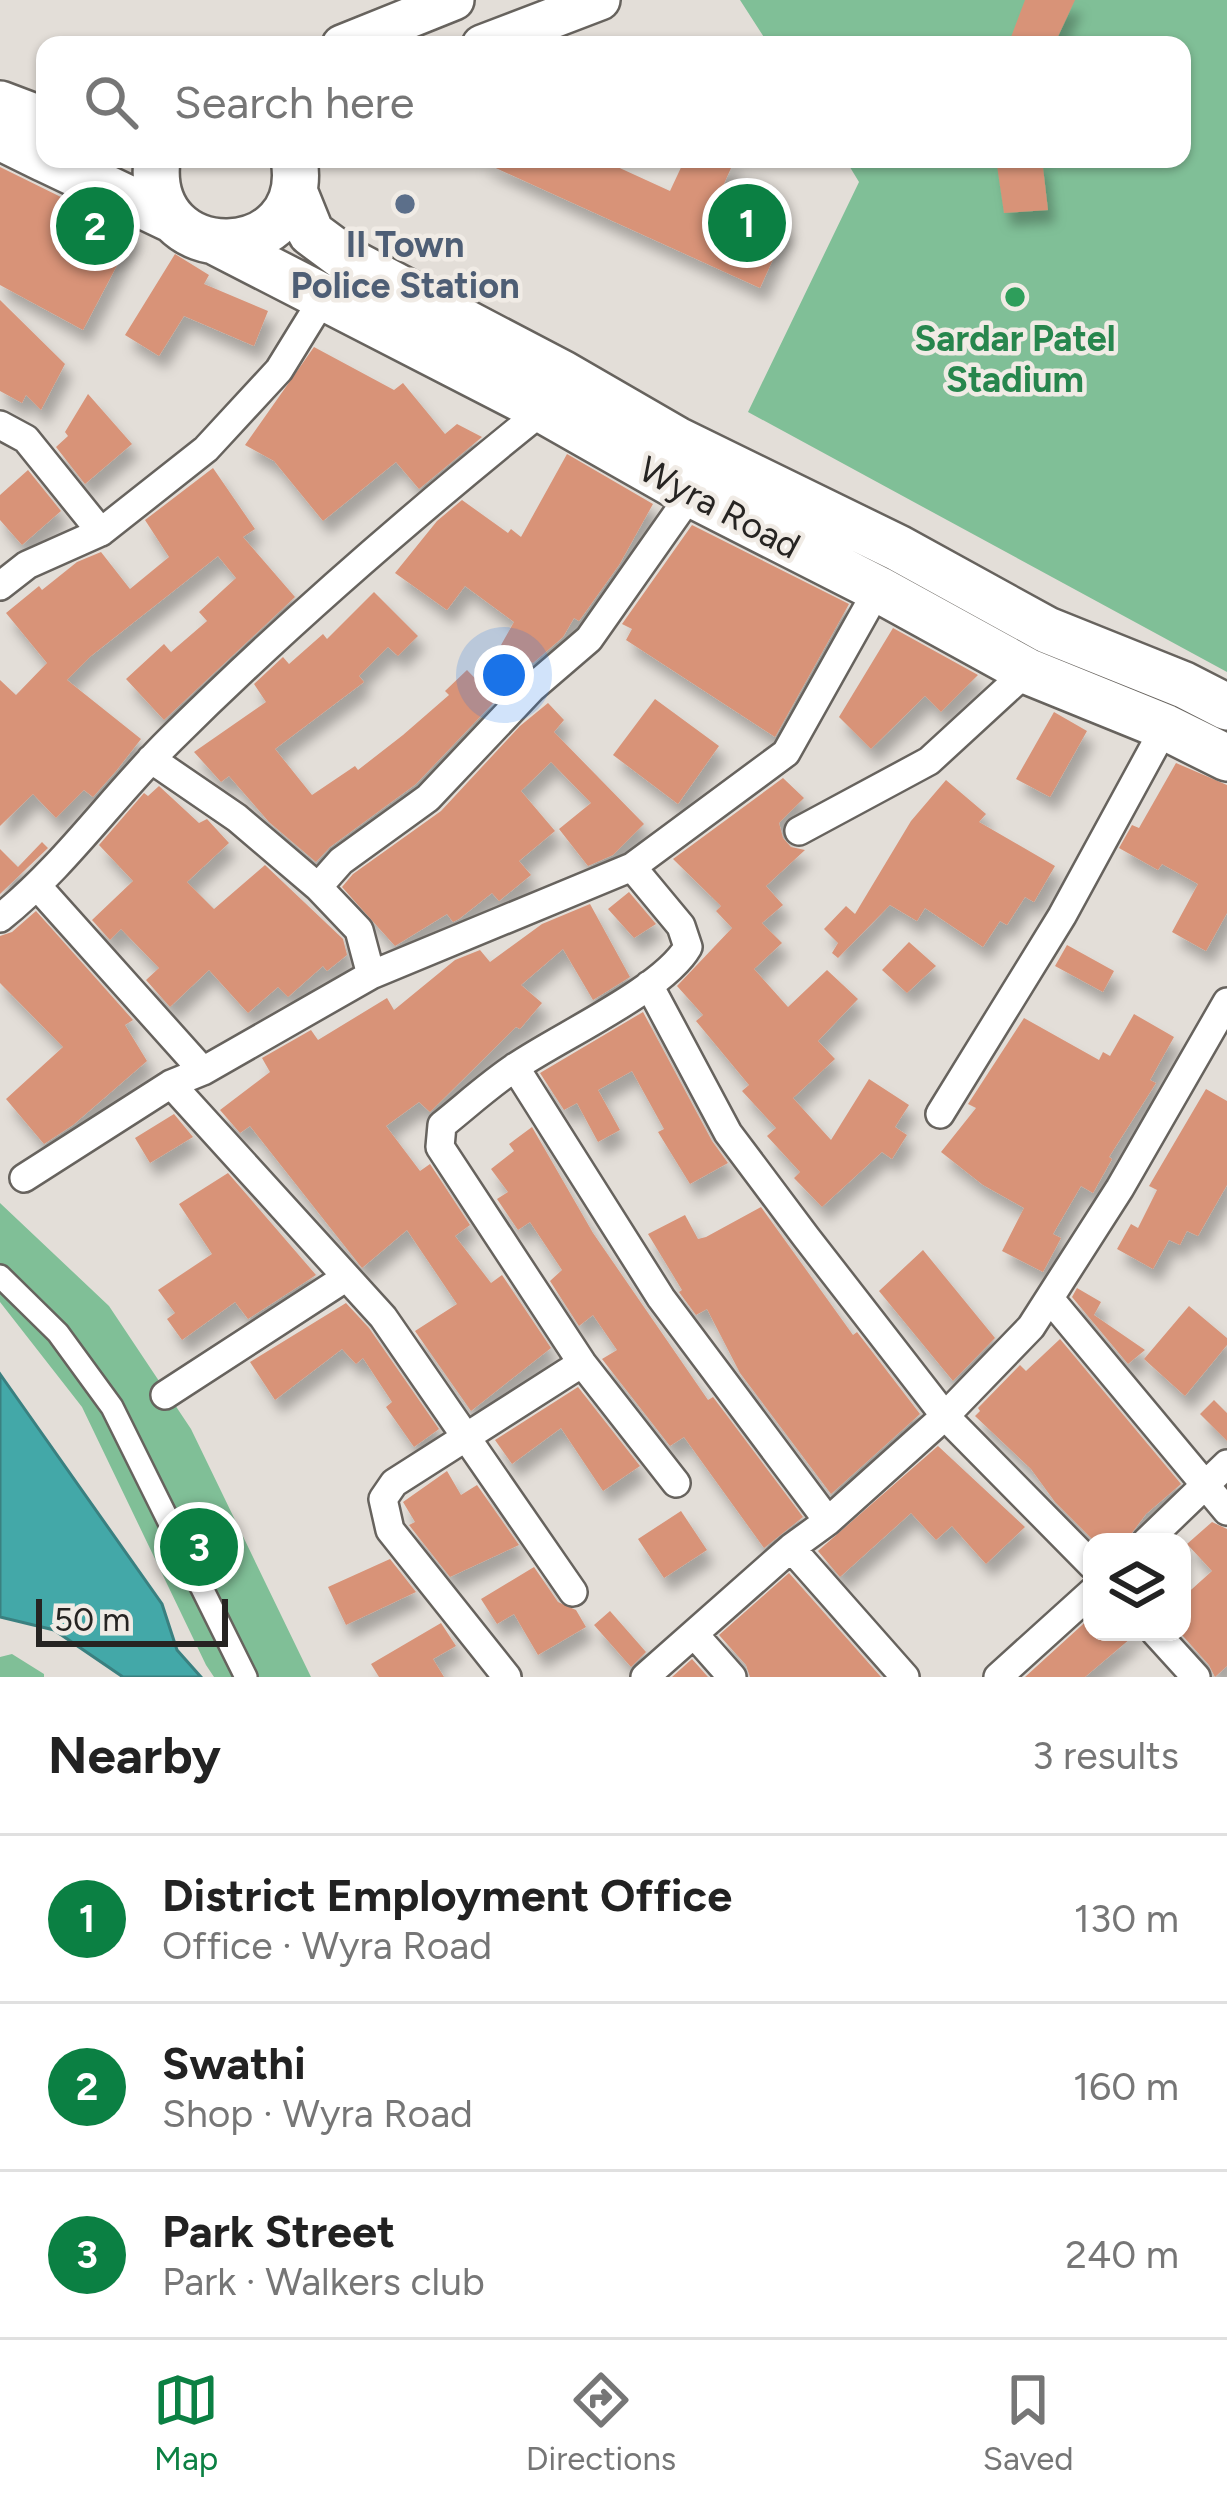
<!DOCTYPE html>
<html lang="en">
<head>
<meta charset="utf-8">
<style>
  body { margin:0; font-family:Figtree,sans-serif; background:#f6f6f6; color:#222 }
  .controls { position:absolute; right:36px; bottom:36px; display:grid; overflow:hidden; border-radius:24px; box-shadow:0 3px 9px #0004 }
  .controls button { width:108px; height:108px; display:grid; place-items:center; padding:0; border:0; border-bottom:3px solid #e0e0e0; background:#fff; color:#222; font:60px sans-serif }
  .scale { position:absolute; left:36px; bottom:30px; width:192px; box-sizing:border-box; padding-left:12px; border:6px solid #262422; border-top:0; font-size:33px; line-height:42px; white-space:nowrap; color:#262422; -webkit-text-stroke:9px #f0ebe5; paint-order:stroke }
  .you { position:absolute; left:504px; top:675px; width:42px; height:42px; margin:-30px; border:9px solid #fff; border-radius:50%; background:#1a73e8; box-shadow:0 0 0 18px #1a73e833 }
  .badge { display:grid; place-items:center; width:78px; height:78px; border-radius:50%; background:#0b8043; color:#fff; font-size:39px; font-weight:700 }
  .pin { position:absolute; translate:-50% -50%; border:6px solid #fff; box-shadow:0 3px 12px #0006 }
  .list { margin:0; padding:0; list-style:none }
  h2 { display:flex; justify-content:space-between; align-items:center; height:156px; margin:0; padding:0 48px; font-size:51px }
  h2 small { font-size:39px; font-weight:400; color:#767676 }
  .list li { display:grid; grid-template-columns:78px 1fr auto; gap:36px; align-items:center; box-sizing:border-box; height:168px; padding:0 48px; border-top:3px solid #e0e0e0 }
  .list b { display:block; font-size:45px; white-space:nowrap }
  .list p { margin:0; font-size:39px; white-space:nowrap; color:#767676 }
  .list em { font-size:39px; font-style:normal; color:#767676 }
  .icon { flex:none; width:66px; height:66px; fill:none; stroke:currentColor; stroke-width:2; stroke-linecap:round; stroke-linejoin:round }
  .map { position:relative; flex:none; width:1227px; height:1677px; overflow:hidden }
  .search { position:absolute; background:#fff; box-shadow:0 3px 9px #0004; left:36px; right:36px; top:36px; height:132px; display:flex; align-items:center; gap:30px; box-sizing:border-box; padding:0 42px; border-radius:24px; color:#767676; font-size:45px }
  .sheet { height:660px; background:#fff }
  nav { display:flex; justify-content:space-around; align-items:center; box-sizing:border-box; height:168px; border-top:3px solid #e0e0e0; background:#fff; font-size:33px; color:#767676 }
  nav a { display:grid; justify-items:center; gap:6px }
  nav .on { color:#0b8043 }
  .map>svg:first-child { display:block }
  .green { fill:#80bf97 }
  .water { fill:#43a8a8; stroke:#3a8080; stroke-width:3 }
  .building { fill:#d89378; filter:url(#shadow) }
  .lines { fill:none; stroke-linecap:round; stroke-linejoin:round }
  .pedestrian-casing { stroke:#67635e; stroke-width:26 }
  .minor-casing { stroke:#67635e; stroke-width:32 }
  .secondary-casing { stroke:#67635e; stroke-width:44 }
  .primary-casing { stroke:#67635e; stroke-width:50 }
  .pedestrian { stroke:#fff; stroke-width:21 }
  .minor { stroke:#fff; stroke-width:27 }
  .secondary { stroke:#fff; stroke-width:39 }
  .primary { stroke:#fff; stroke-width:45 }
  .service-dot { fill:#5c6f8a; stroke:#f0ebe5; stroke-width:4.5 }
  .leisure-dot { fill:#2e9e5b; stroke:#f0ebe5; stroke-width:4.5 }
  .labels { text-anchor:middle; stroke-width:9; stroke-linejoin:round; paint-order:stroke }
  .service-label { font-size:36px; font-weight:bold; fill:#4e5e75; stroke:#f0ebe5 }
  .leisure-label { font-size:36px; font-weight:bold; fill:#27864d; stroke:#f0ebe5 }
  .street-label { font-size:36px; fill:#262422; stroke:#f0ebe5 }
</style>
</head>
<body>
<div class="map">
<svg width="1227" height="1677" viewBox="0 0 1227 1677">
  <defs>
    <filter id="shadow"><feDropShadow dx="7" dy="13" stdDeviation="6" flood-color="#0004"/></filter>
  </defs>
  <rect width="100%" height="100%" fill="#e3ded8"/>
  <path class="green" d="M740 0H1227V672L748 412 859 182 845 159H1182V45H769Z
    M0 1203 109 1306 191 1429 311 1677H214L206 1665 82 1407 0 1302Z
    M12 1654 44 1674V1677H0V1657Z"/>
  <path class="water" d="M0 1374 162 1604 177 1650 201 1677H123L54 1630 0 1617Z"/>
  <path class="building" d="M1025 0H1075L1054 45H1008Z
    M476 159H600L670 191 685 159H735L719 195 788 226 760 288Z
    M996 159H1042L1048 210 1004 213Z
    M0 167 134 233 83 330 0 285Z
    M175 254 209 275 204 284 268 311 254 346 184 316 159 356 125 335Z
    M0 300 65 364 41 410 26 395 22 403 0 391Z
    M314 347 394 390 403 383 445 434 457 424 482 437 419 489 396 462 323 521 274 461 245 445Z
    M88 394 132 444 85 484 56 447 68 436 65 432Z
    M567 454 653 504 619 565 579 621 574 618 563 637 533 663 501 645 514 622 465 586 447 610 395 573 437 521 462 500 508 533 511 529 521 537Z
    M213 468 255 529 243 537 295 597 164 720 126 679 164 644 171 652 207 621 199 612 236 578 218 556 91 656 67 680 141 739 116 771 93 797 84 790 56 818 33 794 0 826V680L16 695 47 663 6 613 39 586 42 590 77 562 101 552 130 589 169 557 145 520Z
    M28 470 61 511 22 545 0 520V495Z
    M692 525 849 604 775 737 626 640 632 629 622 624Z
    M374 592 418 636 398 656 388 647 359 676 364 682 275 749 312 795 355 766 358 770 403 735 449 695 445 691 467 670 496 700 416 784 330 847 316 862 269 822 229 776 221 782 194 752 266 702 254 684 283 657 289 664 323 634 327 639Z
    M893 628 978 675 941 712 925 696 871 749 839 717Z
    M655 699 719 746 678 804 613 755Z
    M548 703 564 720 554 732 644 824 613 855 588 866 559 829 591 803 551 762 521 791 555 831 519 861 531 875 499 901 492 893 459 919 453 922 447 914 395 946 342 887 353 874 441 811 520 726Z
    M1054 712 1087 731 1050 797 1016 779Z
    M1176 763 1227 785V913L1206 951 1172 932 1198 884 1162 864 1158 870 1119 848 1132 825 1139 828Z
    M783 778 804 798 779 823 783 838 791 847 805 850 766 886 783 905 762 923 782 943 754 969 788 1007 827 970 858 999 818 1041 835 1059 793 1098 831 1140 869 1079 909 1105 895 1127 907 1135 892 1159 882 1152 822 1207 794 1178 800 1172 767 1136 776 1128 742 1091 749 1085 696 1021 703 1015 677 986 732 928 716 911 721 906 673 859Z
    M946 780 986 814 979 822 1055 866 1034 902 1025 897 1007 925 1000 921 983 947 925 908 917 921 890 905 838 958 832 953 838 943 824 929 846 906 855 914 911 821Z
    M159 786 199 823 207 819 229 843 187 882 214 909 265 865 343 939 347 955 327 971 323 966 288 997 278 987 248 1013 209 970 170 1007 146 980 159 968 121 929 110 940 92 920 133 881 99 845 144 793 148 796Z
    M42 842 48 848 0 894V849L18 867Z
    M629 892 656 924 634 938 608 909Z
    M590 904 630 977 593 1000 563 949 521 985 542 1003 520 1029 516 1027 430 1112 419 1102 386 1126 420 1171 430 1164 470 1225 455 1236 491 1283 502 1275 551 1348 471 1411 415 1331 457 1304 407 1230 362 1268 250 1126 240 1133 220 1110 270 1072 262 1058 311 1030 318 1040 387 998 394 1010 455 960 480 950 490 962 542 924Z
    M36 911 133 1020 125 1025 147 1061 73 1125 44 1144 6 1099 63 1047 0 983V936L12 932Z
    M909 942 936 966 907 993 882 970Z
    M1067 945 1114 971 1103 992 1055 966Z
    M643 1012 712 1141 728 1163 690 1184 658 1132 664 1129 632 1071 598 1090 620 1130 598 1142 577 1103 564 1110 540 1073Z
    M1134 1014 1174 1037 1150 1080 1156 1083 1109 1157 1112 1159 1093 1193 1081 1186 1053 1234 1061 1238 1043 1272 1002 1251 1024 1208 983 1185 941 1152 976 1108 968 1104 1024 1018 1099 1060 1103 1052 1110 1056Z
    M1206 1089 1227 1101V1185L1198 1236 1187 1231 1180 1245 1169 1240 1153 1269 1117 1249 1131 1224 1138 1228 1157 1190 1149 1186Z
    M174 1114 193 1137 150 1163 135 1138Z
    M532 1127 593 1233 708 1400 713 1397 803 1517 764 1548 684 1437 670 1446 602 1359 617 1350 593 1315 579 1326 550 1281 562 1270 530 1222 518 1230 497 1199 508 1192 491 1169 514 1151 509 1144Z
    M228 1173 316 1275 248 1319 235 1302 182 1340 167 1319 175 1313 158 1290 212 1254 179 1204Z
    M761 1207 853 1335 857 1332 920 1414 831 1494 740 1373 707 1309 696 1315 679 1292 682 1290 648 1234 685 1215 698 1239 706 1237Z
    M923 1250 995 1338 953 1381 879 1291Z
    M1077 1288 1101 1302 1094 1315 1145 1350 1128 1364 1072 1297Z
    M346 1303 369 1328 439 1429 414 1447 386 1407 392 1402 363 1358 356 1364 342 1349 275 1400 250 1362Z
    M1189 1306 1227 1338V1345L1185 1396 1144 1359Z
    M1060 1339 1181 1484 1146 1514 1125 1542H1095L1055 1502 1031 1469 975 1416 980 1411 978 1408 1020 1365 1026 1371Z
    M578 1387 640 1466 603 1491 561 1428 512 1464 495 1440Z
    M1214 1400 1227 1413V1441L1200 1414Z
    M938 1446 1025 1527 986 1564 952 1526 936 1540 911 1513 840 1577 818 1551Z
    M447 1471 461 1495 477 1485 519 1545 450 1577 409 1525 415 1522 403 1502Z
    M681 1511 707 1550 664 1578 638 1539Z
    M1212 1522 1227 1529V1666L1215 1677 1209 1665 1182 1635V1598L1212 1571 1187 1544Z
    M390 1559 416 1592 346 1625 328 1587Z
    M534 1567 558 1602 576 1610 586 1627 538 1655 514 1614 497 1624 481 1599Z
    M789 1573 881 1677H750L746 1665 719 1635Z
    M610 1611 646 1652 631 1667 594 1625Z
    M1092 1616V1632L1137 1633 1085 1677H1025Z
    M441 1623 456 1646 433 1659 444 1677H379L371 1664Z
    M692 1659 708 1677H672Z"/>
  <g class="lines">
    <g class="pedestrian-casing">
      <path id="pedestrian" d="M0 1276 58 1333 112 1407 246 1677"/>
    </g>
    <g class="minor-casing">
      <path id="minor" d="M0 425 26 439 101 532
        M0 586 27 565 101 532 206 449 279 370 324 297
        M151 759 237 818 318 887 359 930 371 975
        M799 831 929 761 1027 671
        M632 867 681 926 688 947C663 990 561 1036 517 1066 491 1083 467 1105 442 1125L440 1147 582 1363 676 1483
        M318 887 341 861 428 798 532 688 589 639 691 494
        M39 888 203 1071
        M0 918C65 866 112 797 171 739 289 622 414 514 543 410
        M649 985 728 1133 806 1237 945 1416 1092 1565
        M515 1067 661 1298 828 1521
        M171 1084 383 1317 573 1592
        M940 1114 1062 916 1165 727
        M24 1178 171 1084 203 1071 371 975 632 867 786 753 878 589
        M1050 1299 1227 1511
        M165 1395 345 1278
        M1146 1542 1227 1464
        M791 1548 905 1677
        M1155 1632 1196 1677
        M694 1634 732 1677
        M507 1677 390 1530 383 1499 394 1483 582 1363
        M645 1677 791 1548 828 1521 945 1416 1031 1327 1120 1188 1227 1002
        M998 1677 1092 1592"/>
    </g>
    <g class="secondary-casing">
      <path id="secondary" d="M342 45 454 0
        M482 45 600 0"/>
    </g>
    <g class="primary-casing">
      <path id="primary" d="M0 104 45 121
        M0 137 45 159
        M45 159 173 220
        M157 159C143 272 313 267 294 159
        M294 191 311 233 350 262 563 374 677 440 898 548 1047 630 1184 685 1227 707
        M218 243 543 410 691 494 878 589 1027 671 1165 727 1227 758"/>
    </g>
    <use href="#pedestrian" class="pedestrian"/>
    <use href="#minor" class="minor"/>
    <use href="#secondary" class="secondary"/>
    <use href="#primary" class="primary"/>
  </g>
  <circle class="service-dot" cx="405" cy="204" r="12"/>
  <circle class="leisure-dot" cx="1015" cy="297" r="12"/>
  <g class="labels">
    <g class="service-label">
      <text x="405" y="257">II Town<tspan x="405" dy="41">Police Station</tspan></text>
    </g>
    <g class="leisure-label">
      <text x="1015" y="351">Sardar Patel<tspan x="1015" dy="41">Stadium</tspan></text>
    </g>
    <g class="street-label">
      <text transform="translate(720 507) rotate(28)" y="13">Wyra Road</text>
    </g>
  </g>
</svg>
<div class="controls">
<button><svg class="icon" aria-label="layers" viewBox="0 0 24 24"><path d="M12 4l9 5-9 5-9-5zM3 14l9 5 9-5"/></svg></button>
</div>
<div class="scale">50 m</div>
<div class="you"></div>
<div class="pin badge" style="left:747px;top:223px">1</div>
<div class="pin badge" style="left:95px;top:226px">2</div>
<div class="pin badge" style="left:199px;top:1547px">3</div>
<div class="search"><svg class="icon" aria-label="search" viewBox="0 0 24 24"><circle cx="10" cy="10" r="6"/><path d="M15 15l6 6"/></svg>Search here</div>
</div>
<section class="sheet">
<h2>Nearby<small>3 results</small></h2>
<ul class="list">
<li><span class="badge">1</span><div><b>District Employment Office</b><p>Office · Wyra Road</p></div><em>130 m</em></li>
<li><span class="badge">2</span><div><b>Swathi</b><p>Shop · Wyra Road</p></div><em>160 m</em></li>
<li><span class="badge">3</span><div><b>Park Street</b><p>Park · Walkers club</p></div><em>240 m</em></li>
</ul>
</section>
<nav>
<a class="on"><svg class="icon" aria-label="map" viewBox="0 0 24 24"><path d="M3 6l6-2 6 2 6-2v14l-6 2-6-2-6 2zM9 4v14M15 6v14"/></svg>Map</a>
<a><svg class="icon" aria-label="directions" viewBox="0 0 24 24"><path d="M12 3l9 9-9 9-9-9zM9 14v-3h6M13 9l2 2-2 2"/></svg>Directions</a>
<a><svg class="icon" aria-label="saved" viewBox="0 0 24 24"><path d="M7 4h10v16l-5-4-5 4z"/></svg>Saved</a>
</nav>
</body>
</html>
